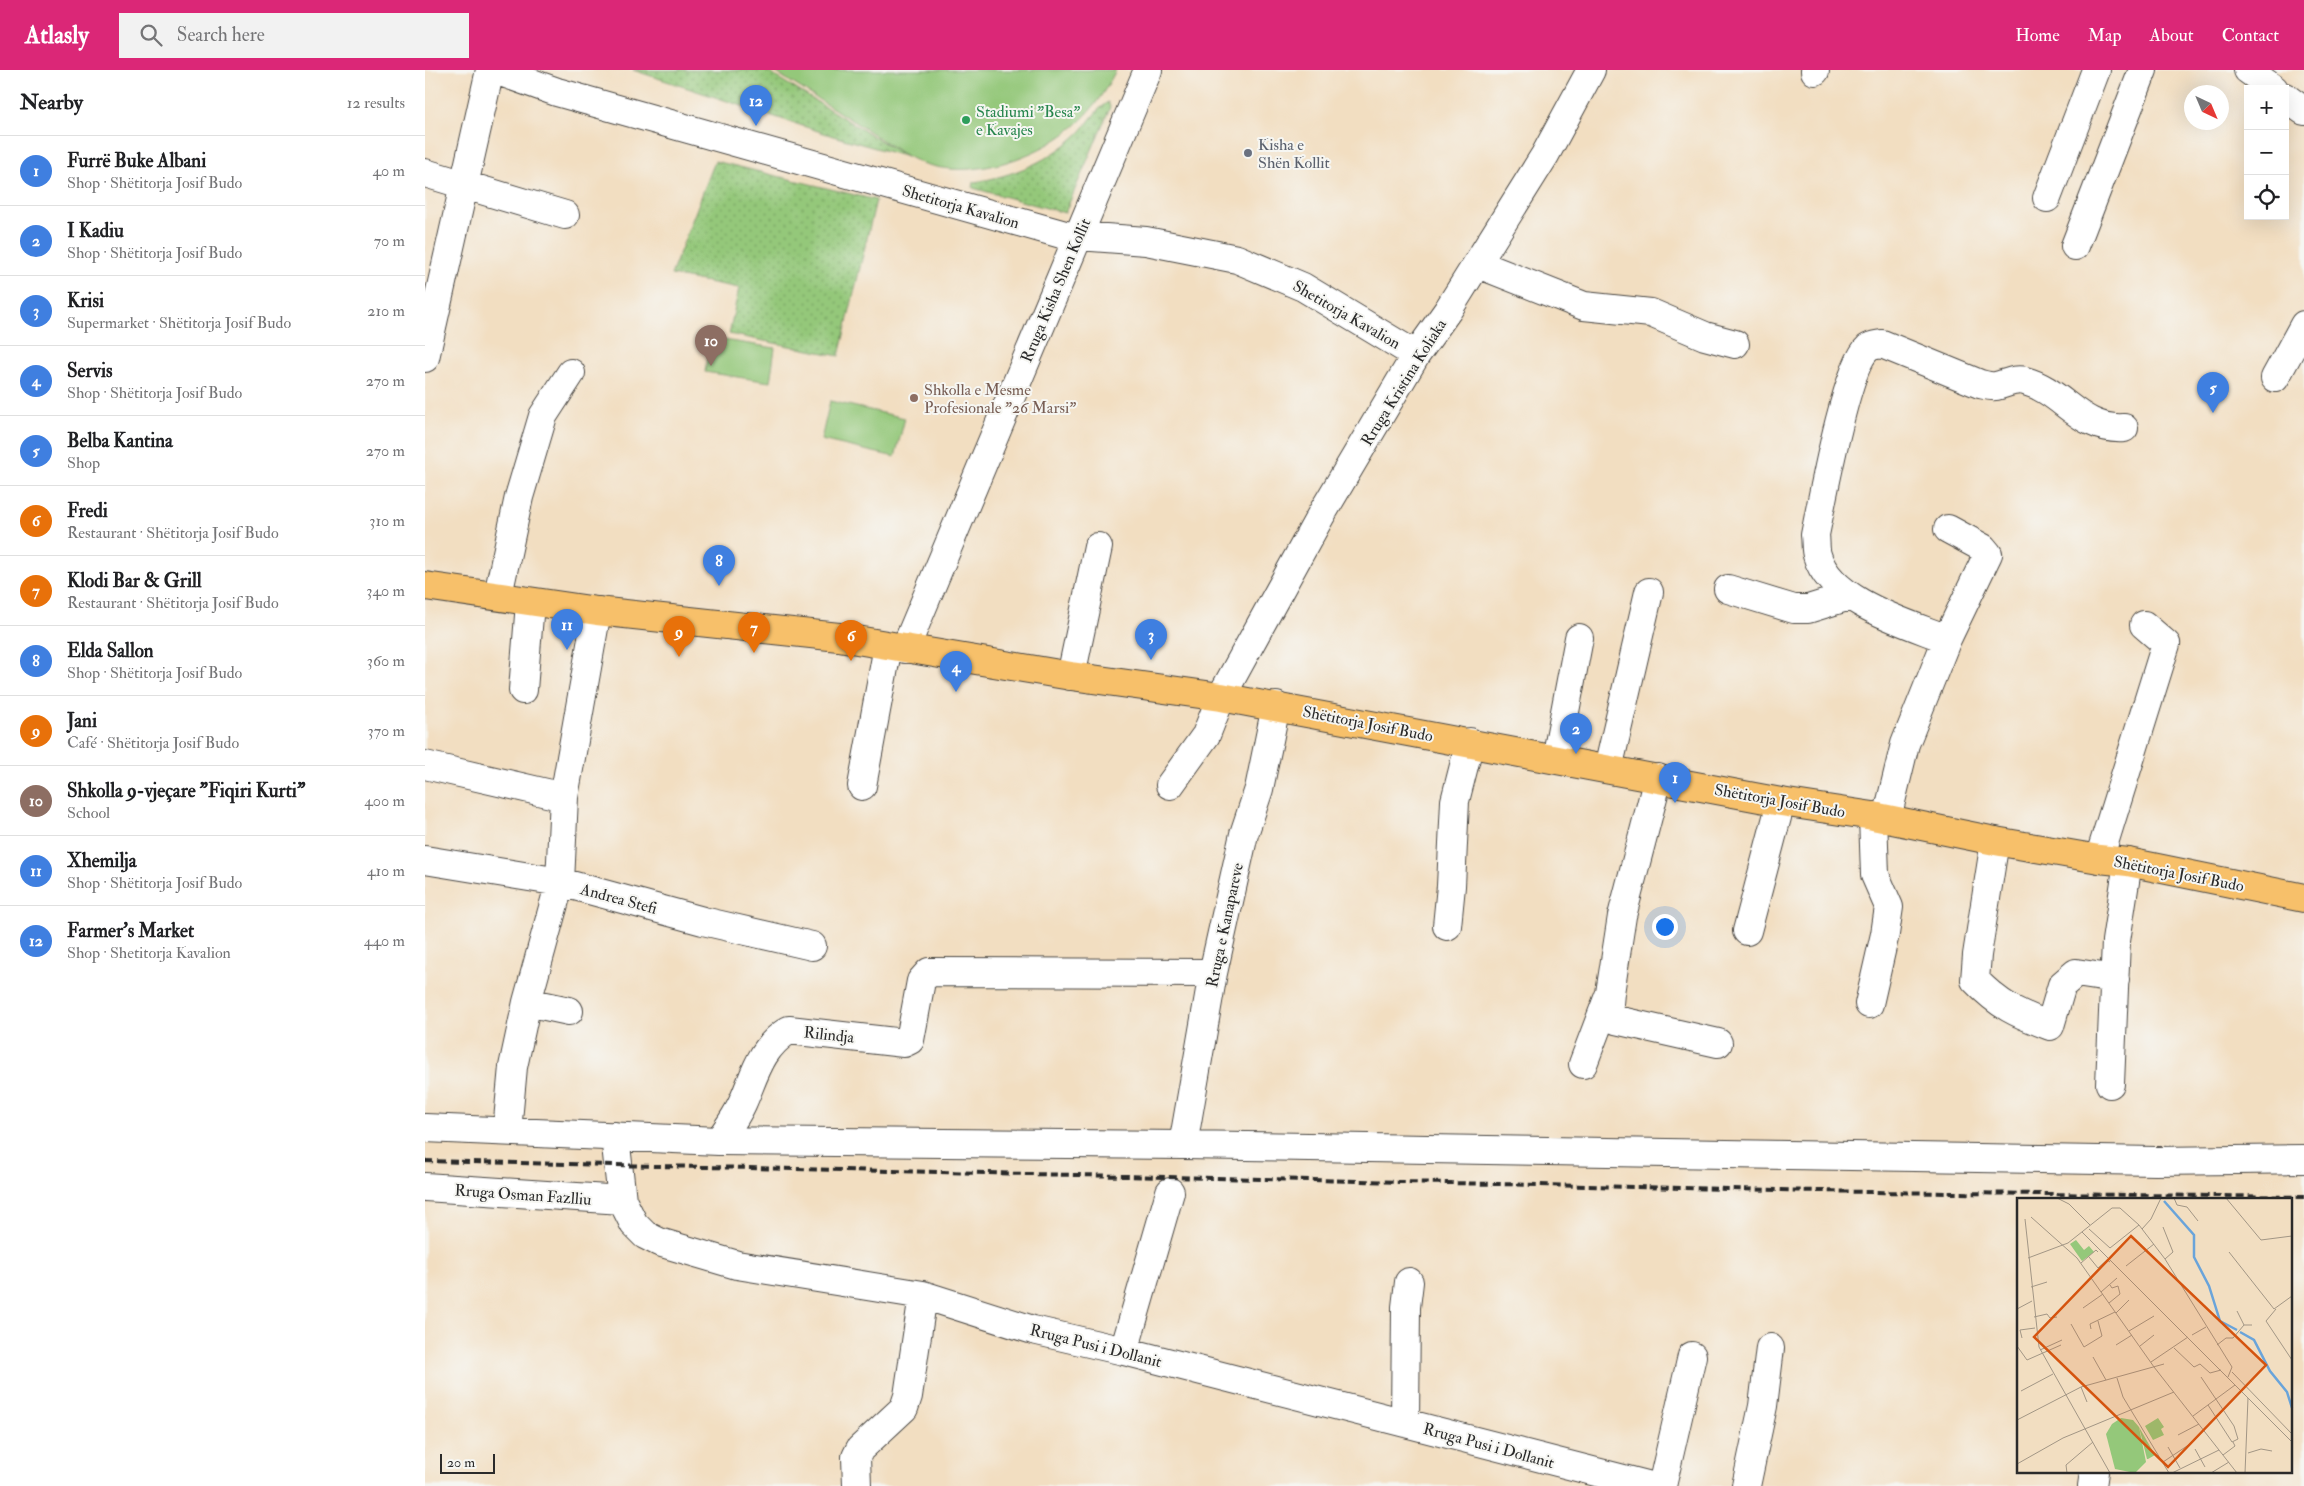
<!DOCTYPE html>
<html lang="en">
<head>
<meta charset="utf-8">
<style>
  body { margin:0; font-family:"IM FELL Double Pica",serif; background:#f2f2f2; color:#202124 }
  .controls { position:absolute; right:15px; top:15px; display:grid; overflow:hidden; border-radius:0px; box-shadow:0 5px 20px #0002 }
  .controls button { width:45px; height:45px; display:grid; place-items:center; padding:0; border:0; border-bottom:1px solid #e0e0e0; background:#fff; color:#202124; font:25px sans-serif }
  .compass { position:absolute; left:1759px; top:15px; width:45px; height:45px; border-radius:50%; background:#fff; box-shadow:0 5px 20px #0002; rotate:136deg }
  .scale { position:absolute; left:15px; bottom:12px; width:55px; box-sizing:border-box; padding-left:5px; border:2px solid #2b2b2b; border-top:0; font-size:14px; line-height:18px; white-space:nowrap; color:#2b2b2b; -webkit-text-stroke:4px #f6f6f2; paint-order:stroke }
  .you { position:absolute; left:1239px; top:856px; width:18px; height:18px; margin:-12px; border:4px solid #fff; border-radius:50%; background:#1a73e8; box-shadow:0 0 0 8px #1a73e833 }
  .badge { display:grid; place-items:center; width:32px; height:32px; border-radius:50%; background:#db2777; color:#fff; font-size:16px; font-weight:700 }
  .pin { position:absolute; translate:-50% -41px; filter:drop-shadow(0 1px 2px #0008) }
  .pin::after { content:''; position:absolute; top:26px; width:18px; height:15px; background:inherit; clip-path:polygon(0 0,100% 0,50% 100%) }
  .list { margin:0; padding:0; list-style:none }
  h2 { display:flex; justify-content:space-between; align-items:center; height:65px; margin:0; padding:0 20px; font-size:21px }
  h2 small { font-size:16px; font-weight:400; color:#757577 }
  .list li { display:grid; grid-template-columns:32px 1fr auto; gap:15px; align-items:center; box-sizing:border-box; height:70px; padding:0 20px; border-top:1px solid #e0e0e0 }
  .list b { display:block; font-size:19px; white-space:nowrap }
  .list p { margin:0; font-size:16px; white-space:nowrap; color:#757577 }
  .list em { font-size:16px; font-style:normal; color:#757577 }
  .icon { flex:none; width:28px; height:28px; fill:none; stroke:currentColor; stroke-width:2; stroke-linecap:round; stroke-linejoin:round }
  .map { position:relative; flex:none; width:1879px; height:1416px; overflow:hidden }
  header { display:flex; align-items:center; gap:30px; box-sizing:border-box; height:70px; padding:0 25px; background:#db2777; color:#fff }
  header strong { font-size:24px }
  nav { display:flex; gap:28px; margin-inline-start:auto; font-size:18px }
  .search { width:350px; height:45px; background:#f2f2f2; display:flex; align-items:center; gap:12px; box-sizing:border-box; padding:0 18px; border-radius:0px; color:#757577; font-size:19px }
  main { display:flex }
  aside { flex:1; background:#fff }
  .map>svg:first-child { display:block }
  .grass { fill:url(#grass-dots); stroke:#607a52 }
  .garden { fill:#94c87a; stroke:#607a52 }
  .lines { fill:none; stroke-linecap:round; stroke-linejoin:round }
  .minor-casing { stroke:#494642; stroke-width:30 }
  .major-casing { stroke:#494642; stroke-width:30 }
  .minor { stroke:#fff; stroke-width:28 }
  .major { stroke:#f7c06b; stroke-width:28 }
  .rail { stroke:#2b2b2b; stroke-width:4; stroke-dasharray:8 4; stroke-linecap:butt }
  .leisure-dot { fill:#2e9e5b; stroke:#f6f6f2; stroke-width:2 }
  .worship-dot { fill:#6b7280; stroke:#f6f6f2; stroke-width:2 }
  .education-dot { fill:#8d6e63; stroke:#f6f6f2; stroke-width:2 }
  .labels { text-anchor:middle; stroke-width:4; stroke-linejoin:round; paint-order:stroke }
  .leisure-label { font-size:16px; fill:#27864d; stroke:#f6f6f2; text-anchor:start }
  .worship-label { font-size:16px; fill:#5b616d; stroke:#f6f6f2; text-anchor:start }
  .street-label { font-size:16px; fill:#2b2b2b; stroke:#f6f6f2 }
  .education-label { font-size:16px; fill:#785e54; stroke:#f6f6f2; text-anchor:start }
  .inset-river { fill:none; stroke:#6aa4da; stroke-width:2.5 }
  .inset-road { fill:none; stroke:#a29685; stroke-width:1 }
  .view { fill:#d5540f; fill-opacity:0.15; stroke:#d5540f; stroke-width:2.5 }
  .inset-edge { fill:none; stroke:#2b2b2b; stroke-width:2.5 }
</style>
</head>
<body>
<header>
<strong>Atlasly</strong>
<div class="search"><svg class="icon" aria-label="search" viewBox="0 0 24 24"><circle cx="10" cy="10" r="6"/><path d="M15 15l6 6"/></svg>Search here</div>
<nav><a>Home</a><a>Map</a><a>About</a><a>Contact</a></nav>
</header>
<main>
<aside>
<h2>Nearby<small>12 results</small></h2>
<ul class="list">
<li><span class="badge" style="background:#3f7fe0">1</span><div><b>Furrë Buke Albani</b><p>Shop · Shëtitorja Josif Budo</p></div><em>40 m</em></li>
<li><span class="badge" style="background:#3f7fe0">2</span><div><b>I Kadiu</b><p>Shop · Shëtitorja Josif Budo</p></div><em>70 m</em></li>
<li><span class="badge" style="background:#3f7fe0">3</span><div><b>Krisi</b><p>Supermarket · Shëtitorja Josif Budo</p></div><em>210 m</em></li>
<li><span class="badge" style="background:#3f7fe0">4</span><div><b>Servis</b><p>Shop · Shëtitorja Josif Budo</p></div><em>270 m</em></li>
<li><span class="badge" style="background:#3f7fe0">5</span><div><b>Belba Kantina</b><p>Shop</p></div><em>270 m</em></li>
<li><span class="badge" style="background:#e8710a">6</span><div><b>Fredi</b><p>Restaurant · Shëtitorja Josif Budo</p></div><em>310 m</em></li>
<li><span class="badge" style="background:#e8710a">7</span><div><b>Klodi Bar &amp; Grill</b><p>Restaurant · Shëtitorja Josif Budo</p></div><em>340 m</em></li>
<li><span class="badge" style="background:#3f7fe0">8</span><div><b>Elda Sallon</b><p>Shop · Shëtitorja Josif Budo</p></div><em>360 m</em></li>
<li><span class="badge" style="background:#e8710a">9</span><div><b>Jani</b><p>Café · Shëtitorja Josif Budo</p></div><em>370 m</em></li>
<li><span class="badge" style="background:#8d6e63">10</span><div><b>Shkolla 9-vjeçare &quot;Fiqiri Kurti&quot;</b><p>School</p></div><em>400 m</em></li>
<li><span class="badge" style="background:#3f7fe0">11</span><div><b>Xhemilja</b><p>Shop · Shëtitorja Josif Budo</p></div><em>410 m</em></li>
<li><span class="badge" style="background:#3f7fe0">12</span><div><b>Farmer's Market</b><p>Shop · Shetitorja Kavalion</p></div><em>440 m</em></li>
</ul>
</aside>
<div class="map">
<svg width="1879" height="1416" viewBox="0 0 1879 1416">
  <defs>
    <pattern id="grass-dots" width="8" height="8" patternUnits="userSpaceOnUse" patternTransform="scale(1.25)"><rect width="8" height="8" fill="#94c87a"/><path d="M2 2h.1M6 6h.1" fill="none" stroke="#79a364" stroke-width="1.8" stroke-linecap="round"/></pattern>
  </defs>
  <rect width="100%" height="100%" fill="#f6f6f2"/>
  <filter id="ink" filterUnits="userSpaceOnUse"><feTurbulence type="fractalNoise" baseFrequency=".02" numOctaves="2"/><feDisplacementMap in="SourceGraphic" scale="10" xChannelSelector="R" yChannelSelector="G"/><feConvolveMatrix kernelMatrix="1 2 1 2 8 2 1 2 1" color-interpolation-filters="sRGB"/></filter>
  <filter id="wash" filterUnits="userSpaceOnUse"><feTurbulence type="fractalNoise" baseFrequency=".0096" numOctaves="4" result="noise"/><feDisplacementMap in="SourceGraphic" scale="20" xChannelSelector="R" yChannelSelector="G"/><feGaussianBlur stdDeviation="1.12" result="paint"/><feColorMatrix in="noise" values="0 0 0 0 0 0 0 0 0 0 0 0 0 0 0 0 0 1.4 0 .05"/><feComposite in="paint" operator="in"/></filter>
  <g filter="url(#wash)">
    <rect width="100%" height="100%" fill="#f2dec1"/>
    <path class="grass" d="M208 0H340L482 87 408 66Z
      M683 32 685 37 640 143 548 118 549 112C588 106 625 91 654 63 663 54 671 39 683 32Z
      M290 91 451 130 414 286 304 264 314 218 246 205Z"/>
    <path class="garden" d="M347 0H691C671 40 647 65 606 83 567 100 521 108 482 86 465 76 450 65 434 55 405 37 376 18 347 0Z
      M285 268 350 278 345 312 280 302Z
      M405 331 480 348 470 387 396 370Z"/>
  </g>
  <g filter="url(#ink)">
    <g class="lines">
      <g class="minor-casing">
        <path id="minor" d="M70 0 132 22 640 165 721 171 812 189 878 217 991 285
          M1823 0 1849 19
          M1390 1V0
          M1860 27 1879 41
          M0 103 140 145
          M1622 128 1671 0
          M1650 176 1718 0
          M1053 194 1159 236 1226 243 1280 266 1310 274
          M0 288 65 0
          M1850 308 1879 255
          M1303 519 1369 539H1383L1425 526
          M73 525 94 427 118 346 146 303
          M1522 569C1482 553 1405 532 1392 485 1390 479 1391 471 1390 465 1397 431 1421 297 1443 278 1447 275 1452 275 1457 274L1555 314C1560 315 1566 317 1571 316 1581 314 1590 308 1600 311 1638 321 1655 361 1699 358
          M480 579 723 0
          M646 606 673 477
          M98 620 105 533
          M1131 689 1154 568
          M0 695 139 727
          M1183 699 1224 522
          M745 715 781 665 796 627 896 445 991 285 1023 240 1120 85 1166 0
          M437 716 463 576
          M1462 748 1480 674 1522 569 1563 484 1558 478 1523 459
          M1570 771 1552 885 1550 910C1575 936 1591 943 1625 956L1637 915 1651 903 1690 909
          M1674 789 1741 574 1719 555
          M0 790 135 812 278 851 387 876
          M1022 856 1026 816 1030 731 1045 672
          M1322 861 1356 732
          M1185 923 1183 945 1191 950 1293 973
          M102 932 144 941
          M1444 934 1460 864 1464 837 1450 805 1448 746
          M1158 994 1185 923 1197 846 1233 708
          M1685 1014 1691 871 1703 792
          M0 1058 294 1071 758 1075 1731 1091 1879 1089
          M82 1061 88 997 102 932 135 812 139 727 172 541
          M190 1066 197 1130 209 1154 220 1165 234 1172 312 1195 498 1225 608 1260 699 1281 1226 1416
          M294 1071C302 1059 311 1047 317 1034 330 1005 335 978 364 960L479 973 485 970 496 911 504 902 788 903
          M758 1075 788 903 819 764 834 719 851 636
          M0 1117 197 1130
          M699 1281 745 1122
          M980 1353 981 1237 984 1212
          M432 1416 431 1387 435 1379 479 1338 483 1326 498 1225
          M1237 1416 1267 1286
          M1321 1416 1338 1336 1345 1278
          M1667 1416 1669 1402"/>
      </g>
      <g class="major-casing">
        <path id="major" d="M0 516 172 541 414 567 646 606 796 627 1356 732 1448 746 1570 771 1674 789 1703 792 1879 828"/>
      </g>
      <use href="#minor" class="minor"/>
      <use href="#major" class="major"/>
      <path class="rail" d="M0 1091 1443 1122 1879 1127"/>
    </g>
  </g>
  <circle class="leisure-dot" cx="541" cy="50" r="5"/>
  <circle class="worship-dot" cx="823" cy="83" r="5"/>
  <circle class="education-dot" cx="489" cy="328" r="5"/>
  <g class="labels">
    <g class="leisure-label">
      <text x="551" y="47">Stadiumi "Besa"<tspan x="551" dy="18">e Kavajes</tspan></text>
    </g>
    <g class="worship-label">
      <text x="833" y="80">Kisha e<tspan x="833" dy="18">Shën Kollit</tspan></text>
    </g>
    <g class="street-label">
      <text transform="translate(536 136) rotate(16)" y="6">Shetitorja Kavalion</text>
      <text transform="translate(630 220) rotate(-67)" y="6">Rruga Kisha Shen Kollit</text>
      <text transform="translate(922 244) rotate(30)" y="6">Shetitorja Kavalion</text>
      <text transform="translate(978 312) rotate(-58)" y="6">Rruga Kristina Koliaka</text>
      <text transform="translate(943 653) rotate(11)" y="6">Shëtitorja Josif Budo</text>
      <text transform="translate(1355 730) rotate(10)" y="6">Shëtitorja Josif Budo</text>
      <text transform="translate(1754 803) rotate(11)" y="6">Shëtitorja Josif Budo</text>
      <text transform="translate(194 828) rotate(15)" y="6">Andrea Stefi</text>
      <text transform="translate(799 855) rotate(-78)" y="6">Rruga e Kanapareve</text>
      <text transform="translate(404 964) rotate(6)" y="6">Rilindja</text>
      <text transform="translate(98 1124) rotate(4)" y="6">Rruga Osman Fazlliu</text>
      <text transform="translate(671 1275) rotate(14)" y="6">Rruga Pusi i Dollanit</text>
      <text transform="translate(1064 1375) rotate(15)" y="6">Rruga Pusi i Dollanit</text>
    </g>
    <g class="education-label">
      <text x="499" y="325">Shkolla e Mesme<tspan x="499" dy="18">Profesionale "26 Marsi"</tspan></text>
    </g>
  </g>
  <g transform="translate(1592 1128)">
    <rect width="275" height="275" fill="#f2dec1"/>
    <path d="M59 42 67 52 72 48 77 54 65 63 53 46ZM141 220 147 229 144 231 147 237 136 242 128 228ZM122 229 138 257 131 261H130Z" fill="#94c87a"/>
    <path d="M104 220 116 222 122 229 129 264 118 275 98 271 89 236 95 226Z" fill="#94c87a"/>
    <path class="inset-river" d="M147 3 177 37V59L192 88 203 123 220 132M223 134 237 142 253 173 270 194 275 210"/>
    <path class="inset-road" d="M40 0 52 6 73 27M157 0 160 7 170 9 181 23M209 0 244 42 275 38M14 19 60 60 137 169 220 275M8 21 22 149 93 275M146 29 156 54 148 61M72 31 93 50 122 27M125 31 134 21 144 0M65 34 275 244M212 54 257 111 275 98M72 59 81 70 90 62 93 64M11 60 51 45 95 10H103L122 27 148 61 215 169 211 179M64 65 79 52 81 54M109 68 137 46M14 89 30 84M84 94 100 80M92 105 103 96 101 88 95 90 93 87M66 110 86 96M0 111 15 103M259 111 249 123 275 162M220 113 227 127M99 115 112 102M17 119 30 116 33 120 40 119M54 126 67 149 85 138 81 123M74 131 73 126 98 114M112 133 137 118M175 137 189 129M5 140 3 132 18 130M99 147 115 137M200 147 209 140H216L227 127H235M0 148 10 162 44 147M123 148 137 137M157 150 177 169 183 166 193 175 204 172M23 152 45 142M76 159 89 182M134 164 171 139M215 174 275 236M184 179 217 228 221 241 215 244 191 207M100 180 106 199 152 275M64 189 70 204M4 193 36 176M176 218 218 187M0 222 64 189 147 166M161 237 182 226M151 249 163 270M178 251 188 269M231 255 244 251 255 253M206 257 218 248 216 244M146 264 173 246M0 266 46 240 157 194M50 275 49 267 76 244M155 275 202 252M194 275 212 264M228 275 231 200"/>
    <path class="view" d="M114 38 249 167 151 269 17 139Z"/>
    <rect width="275" height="275" class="inset-edge"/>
  </g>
</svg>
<div class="controls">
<button>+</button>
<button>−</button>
<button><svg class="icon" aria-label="locate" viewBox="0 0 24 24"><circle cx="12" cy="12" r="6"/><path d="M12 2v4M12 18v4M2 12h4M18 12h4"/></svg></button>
</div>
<svg class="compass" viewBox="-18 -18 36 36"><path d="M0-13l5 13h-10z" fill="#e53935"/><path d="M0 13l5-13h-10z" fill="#757577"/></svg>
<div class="scale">20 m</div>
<div class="you"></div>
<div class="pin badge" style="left:1250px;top:733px;background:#3f7fe0">1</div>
<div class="pin badge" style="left:1151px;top:684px;background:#3f7fe0">2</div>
<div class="pin badge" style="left:726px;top:590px;background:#3f7fe0">3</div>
<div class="pin badge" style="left:531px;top:622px;background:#3f7fe0">4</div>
<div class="pin badge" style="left:1788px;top:343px;background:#3f7fe0">5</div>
<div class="pin badge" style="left:426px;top:591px;background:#e8710a">6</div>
<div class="pin badge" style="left:329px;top:583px;background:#e8710a">7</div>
<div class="pin badge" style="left:294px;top:516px;background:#3f7fe0">8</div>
<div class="pin badge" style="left:254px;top:587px;background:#e8710a">9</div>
<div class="pin badge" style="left:286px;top:296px;background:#8d6e63">10</div>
<div class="pin badge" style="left:142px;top:580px;background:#3f7fe0">11</div>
<div class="pin badge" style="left:331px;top:56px;background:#3f7fe0">12</div>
</div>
</main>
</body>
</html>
